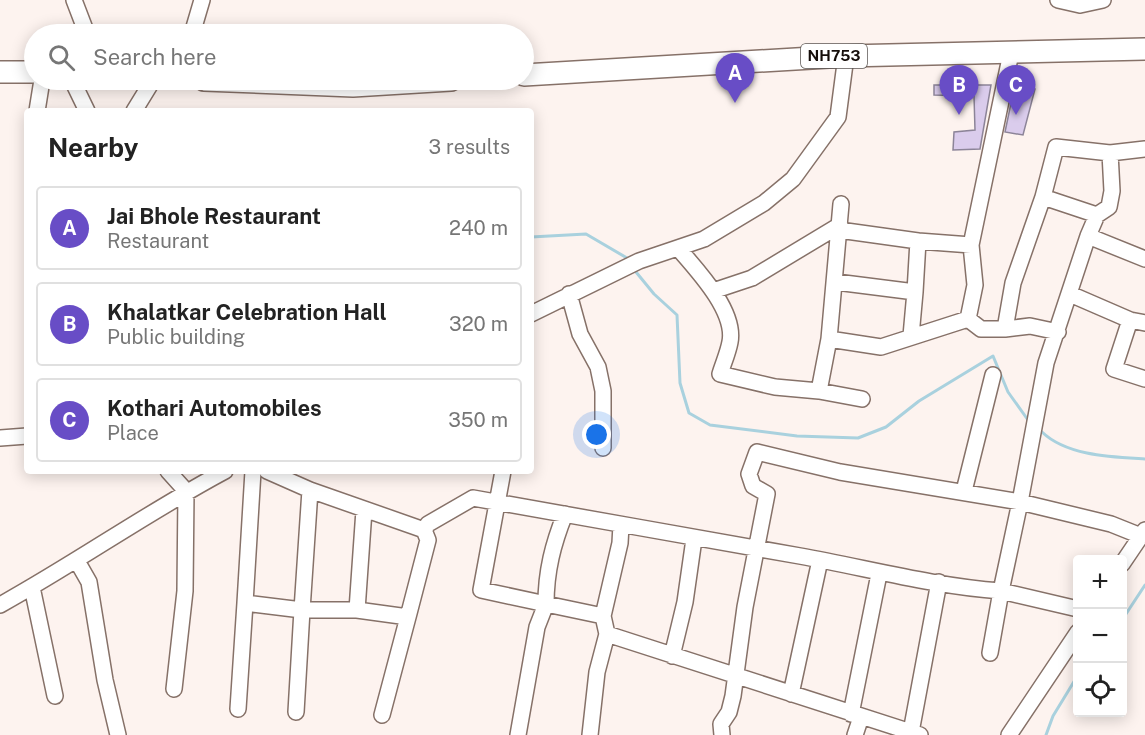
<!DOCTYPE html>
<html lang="en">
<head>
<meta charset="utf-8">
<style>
  body { margin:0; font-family:"Public Sans",sans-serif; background:#f6f6f6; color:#222 }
  .controls { position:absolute; right:18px; bottom:18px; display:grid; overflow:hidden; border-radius:6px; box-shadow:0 3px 15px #0003 }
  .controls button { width:54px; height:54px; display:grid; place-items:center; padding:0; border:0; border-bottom:2px solid #e0e0e0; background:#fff; color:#222; font:30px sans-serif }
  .you { position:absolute; left:597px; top:435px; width:21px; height:21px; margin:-15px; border:4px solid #fff; border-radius:50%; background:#1a73e8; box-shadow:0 0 0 9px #1a73e833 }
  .badge { display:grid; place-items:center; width:39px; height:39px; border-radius:50%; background:#684dc6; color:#fff; font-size:20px; font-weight:700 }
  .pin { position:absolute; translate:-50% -50px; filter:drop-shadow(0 2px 3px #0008) }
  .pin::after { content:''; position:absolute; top:32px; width:21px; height:18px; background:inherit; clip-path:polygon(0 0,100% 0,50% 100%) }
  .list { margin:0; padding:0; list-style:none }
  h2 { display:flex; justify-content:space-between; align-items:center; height:78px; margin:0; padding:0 24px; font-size:26px }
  h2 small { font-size:20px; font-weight:400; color:#767676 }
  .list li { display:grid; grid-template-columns:39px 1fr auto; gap:18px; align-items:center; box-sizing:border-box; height:84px; margin:0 12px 12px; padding:0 12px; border:2px solid #e0e0e0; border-radius:6px }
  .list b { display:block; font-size:22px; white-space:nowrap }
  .list p { margin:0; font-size:20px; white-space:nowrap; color:#767676 }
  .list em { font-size:20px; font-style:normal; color:#767676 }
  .icon { flex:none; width:33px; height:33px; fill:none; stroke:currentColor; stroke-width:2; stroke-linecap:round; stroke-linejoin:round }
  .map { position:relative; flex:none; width:1145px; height:735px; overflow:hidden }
  .search { position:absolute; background:#fff; box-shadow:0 3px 15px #0003; left:24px; top:24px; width:510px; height:66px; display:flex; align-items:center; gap:15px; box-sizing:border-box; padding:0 21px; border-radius:33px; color:#767676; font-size:22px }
  .panel { position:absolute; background:#fff; box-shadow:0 3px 15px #0003; left:24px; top:108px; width:510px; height:366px; border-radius:6px }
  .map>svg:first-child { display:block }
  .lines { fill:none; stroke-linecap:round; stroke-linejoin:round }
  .stream { stroke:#a9d1de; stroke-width:3 }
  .building { fill:#daccec; stroke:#8c8498; stroke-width:1.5 }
  .minor-casing { stroke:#867168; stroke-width:18 }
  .highway-casing { stroke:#867168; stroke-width:24 }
  .minor { stroke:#fff; stroke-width:15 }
  .highway { stroke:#fff; stroke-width:21 }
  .labels { text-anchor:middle; stroke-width:5; stroke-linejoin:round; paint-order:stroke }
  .shield { fill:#fff; stroke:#5b5653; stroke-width:1.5 }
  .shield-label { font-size:15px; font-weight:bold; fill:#150d09 }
</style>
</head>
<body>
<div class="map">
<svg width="1145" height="735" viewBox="0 0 1145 735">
  <rect width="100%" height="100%" fill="#fdf3ef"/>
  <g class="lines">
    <path class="stream" d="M531 237 586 234 627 258
      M636 272 654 294 677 315 680 383 689 413 710 425 797 436 858 438 886 427 919 401 993 356 1008 392 1028 420
      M1042 432C1067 456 1112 457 1145 459
      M1122 620 1145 585
      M1046 735 1053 716 1078 675"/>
  </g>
  <path class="building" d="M1015 84 1035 89 1023 135 1005 132Z
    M934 85H991L980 149 953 150 954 132 975 130 974 96 934 95Z"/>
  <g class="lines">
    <g class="minor-casing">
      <path id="minor" d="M74 0 87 34
        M1058 0 1080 5 1103 0
        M192 34 202 0
        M1011 53 971 245 975 285 968 319 981 329H1005L1013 283 1043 197
        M72 80 87 111
        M37 111 42 80
        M134 111 153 80
        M1110 153 1145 149
        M841 204 829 339 881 347 968 319
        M1097 215 1043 197 1056 147 1110 153 1112 191 1109 207 1097 215 1088 236 1145 259
        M839 230 918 241 915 292
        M1088 236 1046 363 1020 502 1111 524 1141 536
        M918 241 971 245
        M678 248C697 270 736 311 730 342 728 353 723 364 720 374L775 387 819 391
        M836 282 915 292 911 336
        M713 291 752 278 840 225
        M569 294 580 334 598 367 603 391V448
        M1070 294 1130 320
        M531 314 639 261 704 239 764 203 793 179 838 117 846 56
        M1145 323 1130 320 1114 369 1145 379
        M1005 329 1030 326 1058 332
        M829 339 819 391 862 399
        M0 438 27 436
        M168 471 186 491 185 591 174 689
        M253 471 245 603 302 610 296 712
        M267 471 310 490 424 530 428 524 473 498C582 517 691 537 800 556 867 568 933 586 1001 591L990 653
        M503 471 481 590 546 604 537 627 518 735
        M310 490 302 610H357L408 617 428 540 424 530
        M964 491 993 375
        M565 514C553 544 546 571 546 604L603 616 607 634 920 735
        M77 561 89 582 105 680 118 735
        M1122 564 1145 530
        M32 587 55 696
        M0 605C76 563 148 512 225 471
        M357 610 364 510
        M603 616 620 543 621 525
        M672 656 685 602 694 539
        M791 694 820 560
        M238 709 245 603
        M851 714 879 574
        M382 715 408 617
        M911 732 939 582
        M590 735 597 672 607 634
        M722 735 721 724 729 712 733 696 745 607 767 494 753 486 749 474 757 452 840 472 1020 502 1001 591 1078 609
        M855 735 861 717
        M1009 735 1078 632"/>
    </g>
    <g class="highway-casing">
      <path id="highway" d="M0 72H34
        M524 75 846 56 1145 49
        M204 80 353 86 451 80"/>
    </g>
    <use href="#minor" class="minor"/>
    <use href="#highway" class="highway"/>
  </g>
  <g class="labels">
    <rect class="shield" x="801" y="44" width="66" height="24" rx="4.5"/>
    <g class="shield-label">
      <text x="834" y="61">NH753</text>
    </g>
  </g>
</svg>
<div class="controls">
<button>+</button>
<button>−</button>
<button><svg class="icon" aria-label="locate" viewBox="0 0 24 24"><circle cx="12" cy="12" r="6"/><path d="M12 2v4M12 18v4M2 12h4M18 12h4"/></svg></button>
</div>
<div class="you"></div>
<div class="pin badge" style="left:735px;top:103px">A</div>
<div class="pin badge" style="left:959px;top:115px">B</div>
<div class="pin badge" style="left:1016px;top:115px">C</div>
<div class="search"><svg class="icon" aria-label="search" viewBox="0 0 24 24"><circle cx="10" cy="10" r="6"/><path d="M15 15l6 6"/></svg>Search here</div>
<section class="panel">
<h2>Nearby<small>3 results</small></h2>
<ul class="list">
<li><span class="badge">A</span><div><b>Jai Bhole Restaurant</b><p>Restaurant</p></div><em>240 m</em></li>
<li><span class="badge">B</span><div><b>Khalatkar Celebration Hall</b><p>Public building</p></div><em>320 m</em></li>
<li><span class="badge">C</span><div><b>Kothari Automobiles</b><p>Place</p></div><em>350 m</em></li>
</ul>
</section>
</div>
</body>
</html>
